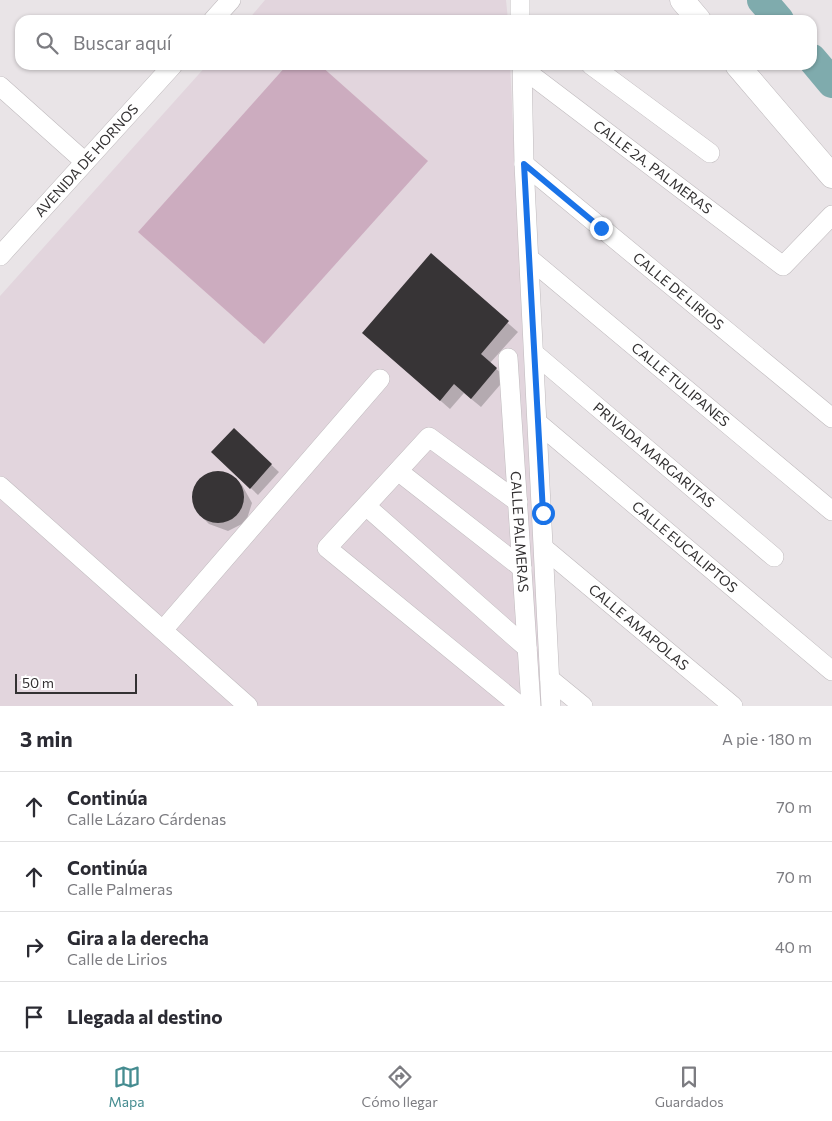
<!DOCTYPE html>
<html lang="es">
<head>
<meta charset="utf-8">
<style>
  body { margin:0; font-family:Commissioner,sans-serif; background:#f7f7f7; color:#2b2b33 }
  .scale { position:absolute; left:15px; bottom:12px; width:122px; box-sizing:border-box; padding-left:5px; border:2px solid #333132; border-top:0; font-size:14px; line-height:18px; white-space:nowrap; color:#333132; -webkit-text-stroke:4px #fff; paint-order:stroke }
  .stop { position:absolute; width:15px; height:15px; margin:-11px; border:4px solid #1a73e8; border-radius:50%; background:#fff }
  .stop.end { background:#1a73e8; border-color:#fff; box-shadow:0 1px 5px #0008 }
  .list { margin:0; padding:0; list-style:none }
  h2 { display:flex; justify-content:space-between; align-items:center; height:65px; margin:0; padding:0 20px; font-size:21px }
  h2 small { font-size:16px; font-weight:400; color:#7c7c81 }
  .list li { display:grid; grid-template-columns:32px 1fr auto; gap:15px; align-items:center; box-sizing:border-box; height:70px; padding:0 20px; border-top:1px solid #e1e1e2 }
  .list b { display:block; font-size:19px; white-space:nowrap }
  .list p { margin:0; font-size:16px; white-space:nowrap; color:#7c7c81 }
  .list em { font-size:16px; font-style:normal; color:#7c7c81 }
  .icon { flex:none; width:28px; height:28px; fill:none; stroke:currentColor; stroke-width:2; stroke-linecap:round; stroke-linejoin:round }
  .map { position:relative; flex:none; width:832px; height:706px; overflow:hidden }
  .search { position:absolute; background:#fff; box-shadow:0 1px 4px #0004; left:15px; right:15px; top:15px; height:55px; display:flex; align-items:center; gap:12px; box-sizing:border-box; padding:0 18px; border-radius:15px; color:#7c7c81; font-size:19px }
  .sheet { height:345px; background:#fff }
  nav { display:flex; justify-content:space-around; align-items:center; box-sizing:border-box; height:70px; border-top:1px solid #e1e1e2; background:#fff; font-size:14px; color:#7c7c81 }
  nav a { display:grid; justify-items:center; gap:2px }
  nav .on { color:#458c90 }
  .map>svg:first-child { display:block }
  .built { fill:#e2d5dd }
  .park { fill:#ccacbf }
  .shadow { fill:#0003 }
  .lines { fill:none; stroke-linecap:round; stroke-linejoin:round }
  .river { stroke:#7fabad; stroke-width:30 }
  .building { fill:#373436 }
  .minor-casing { stroke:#bfbabd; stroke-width:20 }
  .major-casing { stroke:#bfbabd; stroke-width:25 }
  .minor { stroke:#fff; stroke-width:19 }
  .major { stroke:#fff; stroke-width:24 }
  .route { stroke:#1a73e8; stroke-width:6 }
  .labels { text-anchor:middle; stroke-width:5; stroke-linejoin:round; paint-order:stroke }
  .street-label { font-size:14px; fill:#333132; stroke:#fff }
</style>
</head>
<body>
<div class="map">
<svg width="832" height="706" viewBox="0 0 832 706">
  <rect width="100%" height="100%" fill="#e9e4e7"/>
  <path class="built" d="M265 0H506L508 20H248Z
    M207 65H510L542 706H0V296Z"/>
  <path class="park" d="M287 65H320L428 161 264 344 138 232Z"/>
  <path class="shadow" d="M431 255 518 332 490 363 506 378 481 407 464 393 450 409 373 342Z
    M234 430 279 472 258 495 220 459Z
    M216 472 235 478 242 485 252 503 246 522 228 531 209 524 202 517 193 499 199 481Z"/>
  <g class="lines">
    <path class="river" d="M762 0 779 20
      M812 59 832 83"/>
  </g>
  <path class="building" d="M431 253 509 321 481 354 497 368 471 399 454 384 440 401 362 333Z
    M234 428 272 464 250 489 211 452Z
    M192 497a26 26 0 1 1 52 0a26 26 0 1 1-52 0Z"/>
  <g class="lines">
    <g class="minor-casing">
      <g id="minor">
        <path d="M520 0V20"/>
        <path d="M213 20 231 0"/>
        <path d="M522 65 524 164 551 706"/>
        <path d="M591 65 710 153"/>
        <path id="s1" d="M522 68 783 266 832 215"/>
        <path d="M0 86 85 162"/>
        <path id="s2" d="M524 164 832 418"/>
        <path id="s3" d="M0 256 173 65"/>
        <path id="s4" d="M530 259 832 511"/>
        <path id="s5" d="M535 354 774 557"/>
        <path id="s6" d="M508 358 531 706"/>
        <path id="s7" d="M538 423 832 671"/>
        <path d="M398 471 522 568"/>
        <path d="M0 486 248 706"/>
        <path d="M518 502 429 437 327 548 520 706"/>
        <path d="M366 506 527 648"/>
        <path id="s8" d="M545 549 733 706"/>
        <path d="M163 630 380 379"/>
        <path d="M550 679 583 706"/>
      </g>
    </g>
    <g class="major-casing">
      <path id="major" d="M682 0 699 20
        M737 65 832 176"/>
    </g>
    <use href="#minor" class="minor"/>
    <use href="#major" class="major"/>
  </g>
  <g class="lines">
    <path class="route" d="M543 513 524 164 601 228"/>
  </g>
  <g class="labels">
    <g class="street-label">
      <text dy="5" stroke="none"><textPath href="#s3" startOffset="129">AVENIDA DE HORNOS</textPath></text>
      <text dy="5" stroke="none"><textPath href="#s1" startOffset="164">CALLE 2A. PALMERAS</textPath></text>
      <text dy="5" stroke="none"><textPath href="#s2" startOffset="200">CALLE DE LIRIOS</textPath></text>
      <text dy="5" stroke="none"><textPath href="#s4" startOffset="196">CALLE TULIPANES</textPath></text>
      <text dy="5" stroke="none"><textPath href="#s5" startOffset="156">PRIVADA MARGARITAS</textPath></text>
      <text dy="5" stroke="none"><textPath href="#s6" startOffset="174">CALLE PALMERAS</textPath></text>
      <text dy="5" stroke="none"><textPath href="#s7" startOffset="192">CALLE EUCALIPTOS</textPath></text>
      <text dy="5" stroke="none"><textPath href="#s8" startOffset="122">CALLE AMAPOLAS</textPath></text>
    </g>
  </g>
</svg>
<div class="scale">50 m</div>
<div class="stop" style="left:543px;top:513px"></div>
<div class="stop end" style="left:601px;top:228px"></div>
<div class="search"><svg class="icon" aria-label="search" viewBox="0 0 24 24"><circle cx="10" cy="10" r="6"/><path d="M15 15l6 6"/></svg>Buscar aquí</div>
</div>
<section class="sheet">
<h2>3 min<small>A pie · 180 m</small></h2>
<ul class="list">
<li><svg class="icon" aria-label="ahead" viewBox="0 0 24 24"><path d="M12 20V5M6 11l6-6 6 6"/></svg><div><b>Continúa</b><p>Calle Lázaro Cárdenas</p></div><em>70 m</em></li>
<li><svg class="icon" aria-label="ahead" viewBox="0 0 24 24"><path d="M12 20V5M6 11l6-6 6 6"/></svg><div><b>Continúa</b><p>Calle Palmeras</p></div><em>70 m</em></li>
<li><svg class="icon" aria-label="right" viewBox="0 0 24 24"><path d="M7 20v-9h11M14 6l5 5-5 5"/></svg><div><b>Gira a la derecha</b><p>Calle de Lirios</p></div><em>40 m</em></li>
<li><svg class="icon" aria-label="arrive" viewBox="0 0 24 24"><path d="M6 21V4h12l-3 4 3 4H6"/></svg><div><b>Llegada al destino</b></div></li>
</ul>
</section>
<nav>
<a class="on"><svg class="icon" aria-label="map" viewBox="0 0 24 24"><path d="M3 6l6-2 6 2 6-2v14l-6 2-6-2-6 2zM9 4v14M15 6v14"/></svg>Mapa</a>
<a><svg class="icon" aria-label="directions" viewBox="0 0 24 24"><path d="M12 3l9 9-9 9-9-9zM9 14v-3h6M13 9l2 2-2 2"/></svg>Cómo llegar</a>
<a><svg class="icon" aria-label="saved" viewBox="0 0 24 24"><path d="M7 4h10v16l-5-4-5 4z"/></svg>Guardados</a>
</nav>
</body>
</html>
